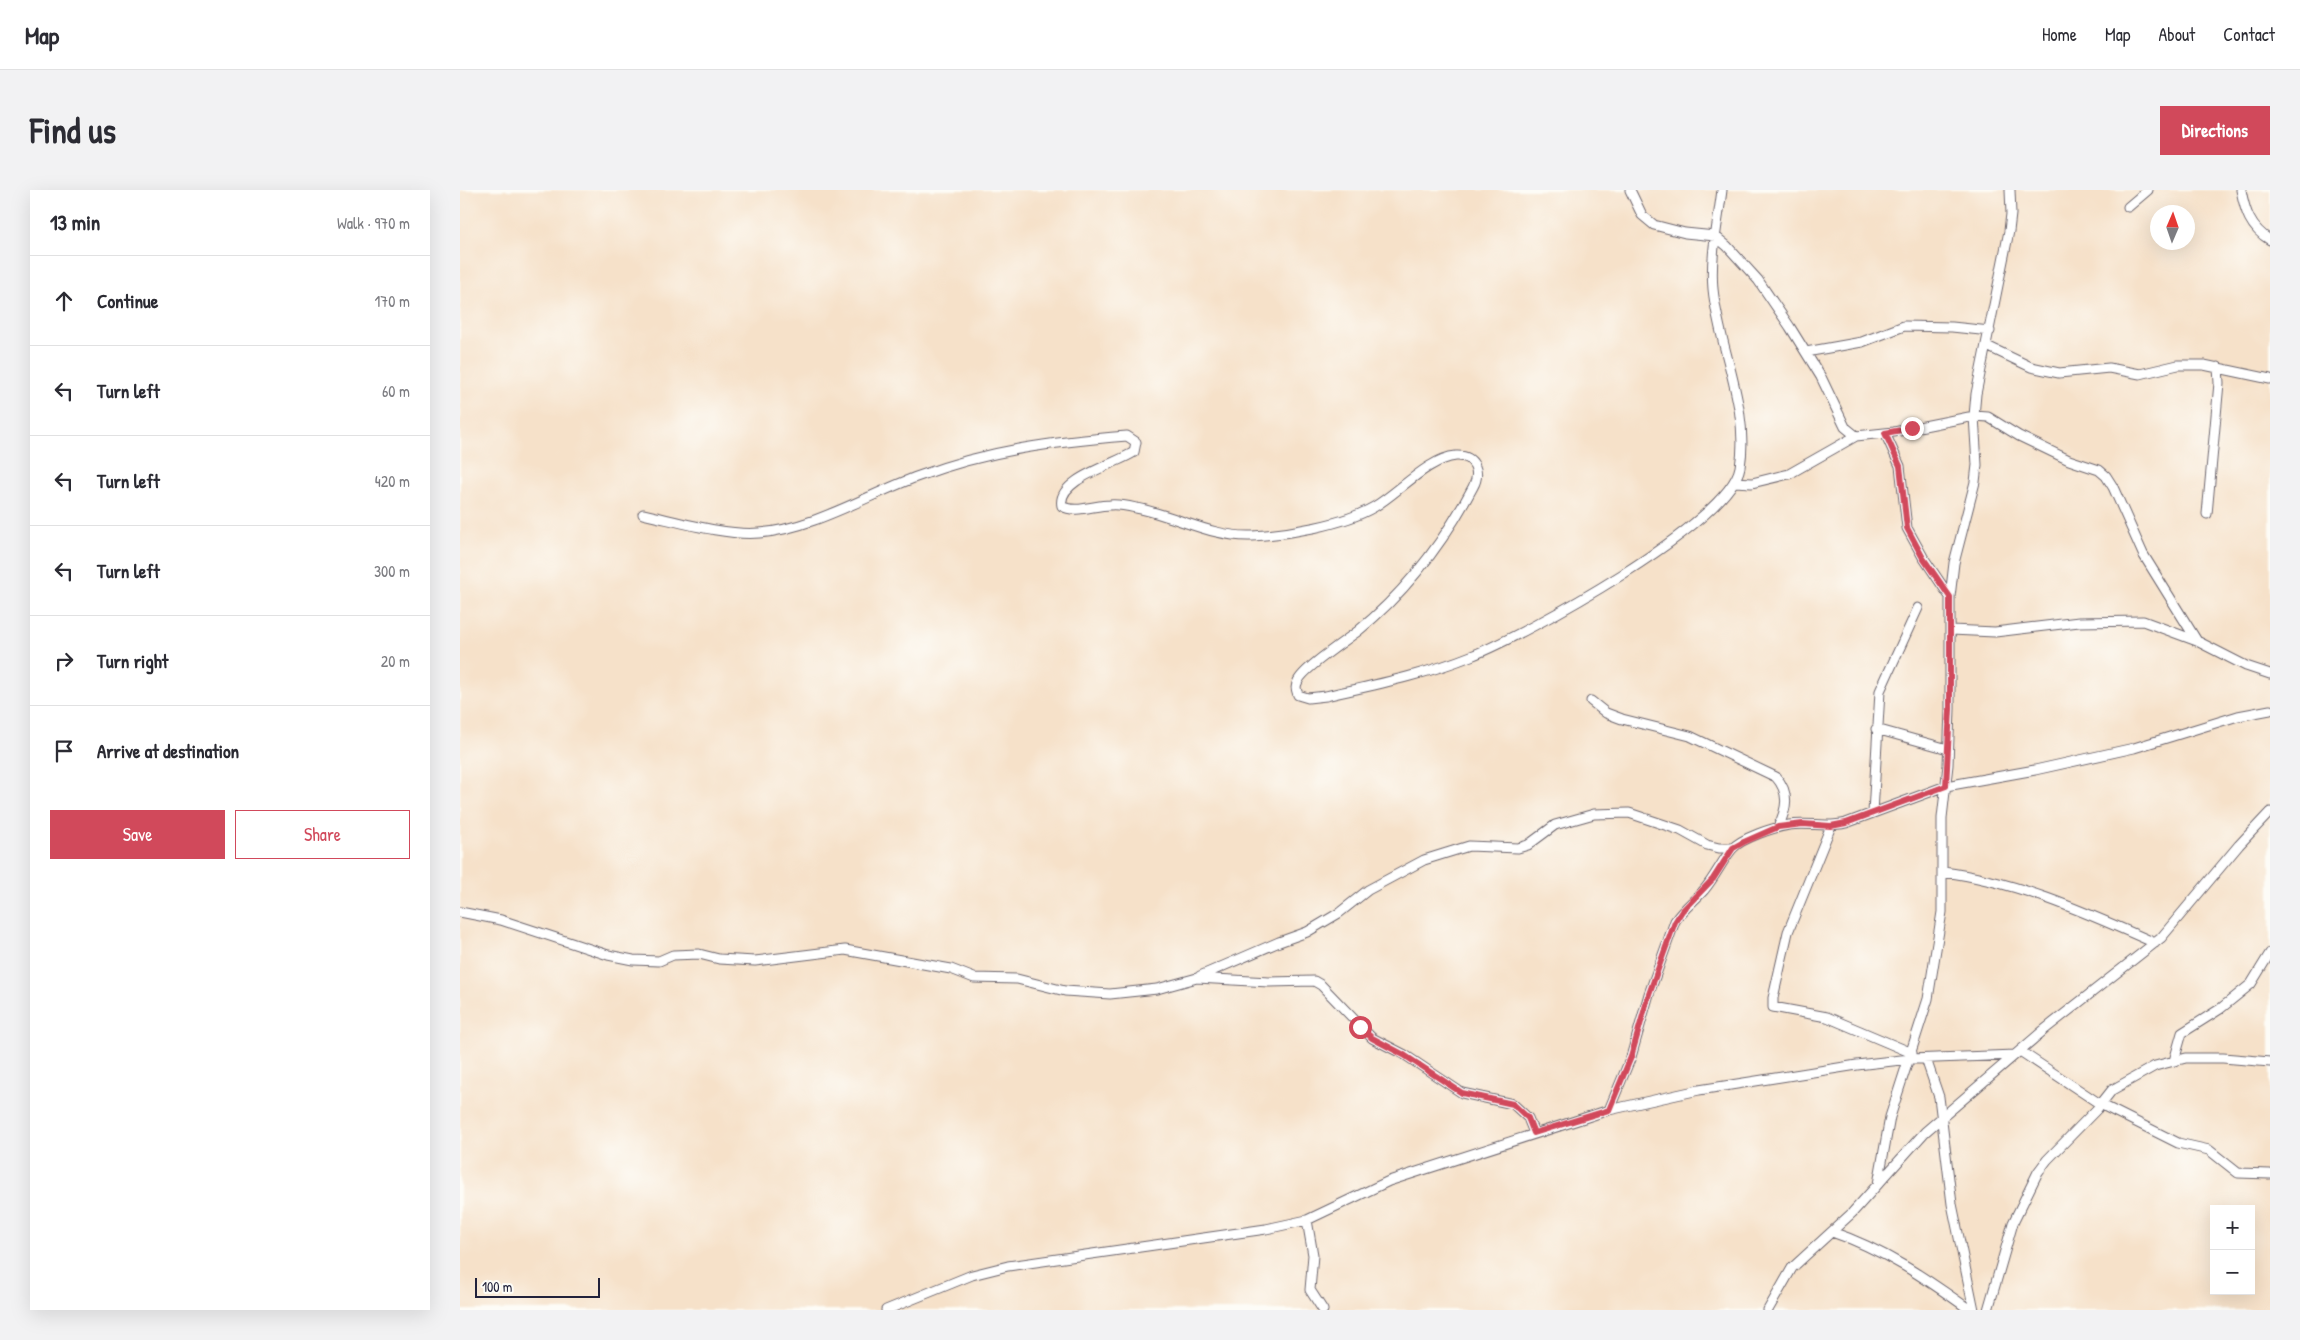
<!DOCTYPE html>
<html lang="en">
<head>
<meta charset="utf-8">
<style>
  body { margin:0; font-family:"Patrick Hand",sans-serif; background:#f2f2f3; color:#2b2b33 }
  .controls { position:absolute; right:15px; bottom:15px; display:grid; overflow:hidden; border-radius:0px; box-shadow:0 5px 20px #0002 }
  .controls button { width:45px; height:45px; display:grid; place-items:center; padding:0; border:0; border-bottom:1px solid #e1e1e2; background:#fff; color:#2b2b33; font:25px sans-serif }
  .compass { position:absolute; left:1690px; top:15px; width:45px; height:45px; border-radius:50%; background:#fff; box-shadow:0 5px 20px #0002; rotate:2deg }
  .scale { position:absolute; left:15px; bottom:12px; width:125px; box-sizing:border-box; padding-left:5px; border:2px solid #22223b; border-top:0; font-size:14px; line-height:18px; white-space:nowrap; color:#22223b; -webkit-text-stroke:4px #fdfcf7; paint-order:stroke }
  .stop { position:absolute; width:15px; height:15px; margin:-11px; border:4px solid #d1495b; border-radius:50%; background:#fff }
  .stop.end { background:#d1495b; border-color:#fff; box-shadow:0 1px 5px #0008 }
  .list { margin:0; padding:0; list-style:none }
  h2 { display:flex; justify-content:space-between; align-items:center; height:65px; margin:0; padding:0 20px; font-size:21px }
  h2 small { font-size:16px; font-weight:400; color:#7c7c81 }
  .list li { display:grid; grid-template-columns:32px 1fr auto; gap:15px; align-items:center; box-sizing:border-box; height:90px; padding:0 20px; border-top:1px solid #e1e1e2 }
  .list b { display:block; font-size:19px; white-space:nowrap }
  .list em { font-size:16px; font-style:normal; color:#7c7c81 }
  .actions { display:flex; gap:10px; padding:15px 20px }
  .actions a { flex:1; padding:11px 0; border:1px solid #d1495b; border-radius:0px; text-align:center; font-size:18px; color:#d1495b }
  .actions .main { background:#d1495b; color:#fff }
  .icon { flex:none; width:28px; height:28px; fill:none; stroke:currentColor; stroke-width:2; stroke-linecap:round; stroke-linejoin:round }
  .map { position:relative; flex:none; width:1810px; height:1120px; overflow:hidden; border-radius:0px }
  header { display:flex; align-items:center; gap:30px; box-sizing:border-box; height:70px; padding:0 25px; background:#fff; border-bottom:1px solid #e1e1e2 }
  header strong { font-size:24px }
  nav { display:flex; gap:28px; margin-inline-start:auto; font-size:18px }
  .intro { display:flex; align-items:center; justify-content:space-between; box-sizing:border-box; height:120px; padding:0 30px }
  h1 { margin:0; font-size:35px }
  .button { padding:12px 22px; border-radius:0px; background:#d1495b; color:#fff; font-size:18px; font-weight:700 }
  main { display:flex; gap:30px; padding:0 30px }
  aside { flex:1; background:#fff; border-radius:0px; box-shadow:0 5px 20px #0002 }
  .map>svg:first-child { display:block }
  .lines { fill:none; stroke-linecap:round; stroke-linejoin:round }
  .street-casing { stroke:#6c656d; stroke-width:11 }
  .street { stroke:#fff; stroke-width:9 }
  .route { stroke:#d1495b; stroke-width:6 }
</style>
</head>
<body>
<header>
<strong>Map</strong>
<nav><a>Home</a><a>Map</a><a>About</a><a>Contact</a></nav>
</header>
<div class="intro"><h1>Find us</h1><a class="button">Directions</a></div>
<main>
<aside>
<h2>13 min<small>Walk · 970 m</small></h2>
<ul class="list">
<li><svg class="icon" aria-label="ahead" viewBox="0 0 24 24"><path d="M12 20V5M6 11l6-6 6 6"/></svg><div><b>Continue</b></div><em>170 m</em></li>
<li><svg class="icon" aria-label="left" viewBox="0 0 24 24"><path d="M17 20v-9H6M10 6l-5 5 5 5"/></svg><div><b>Turn left</b></div><em>60 m</em></li>
<li><svg class="icon" aria-label="left" viewBox="0 0 24 24"><path d="M17 20v-9H6M10 6l-5 5 5 5"/></svg><div><b>Turn left</b></div><em>420 m</em></li>
<li><svg class="icon" aria-label="left" viewBox="0 0 24 24"><path d="M17 20v-9H6M10 6l-5 5 5 5"/></svg><div><b>Turn left</b></div><em>300 m</em></li>
<li><svg class="icon" aria-label="right" viewBox="0 0 24 24"><path d="M7 20v-9h11M14 6l5 5-5 5"/></svg><div><b>Turn right</b></div><em>20 m</em></li>
<li><svg class="icon" aria-label="arrive" viewBox="0 0 24 24"><path d="M6 21V4h12l-3 4 3 4H6"/></svg><div><b>Arrive at destination</b></div></li>
</ul>
<div class="actions"><a class="main">Save</a><a>Share</a></div>
</aside>
<div class="map">
<svg width="1810" height="1120" viewBox="0 0 1810 1120">
  <rect width="100%" height="100%" fill="#fdfcf7"/>
  <filter id="ink" filterUnits="userSpaceOnUse"><feTurbulence type="fractalNoise" baseFrequency=".02" numOctaves="2"/><feDisplacementMap in="SourceGraphic" scale="10" xChannelSelector="R" yChannelSelector="G"/><feConvolveMatrix kernelMatrix="1 2 1 2 8 2 1 2 1" color-interpolation-filters="sRGB"/></filter>
  <filter id="wash" filterUnits="userSpaceOnUse"><feTurbulence type="fractalNoise" baseFrequency=".0096" numOctaves="4" result="noise"/><feDisplacementMap in="SourceGraphic" scale="20" xChannelSelector="R" yChannelSelector="G"/><feGaussianBlur stdDeviation="1.12" result="paint"/><feColorMatrix in="noise" values="0 0 0 0 0 0 0 0 0 0 0 0 0 0 0 0 0 1.4 0 .05"/><feComposite in="paint" operator="in"/></filter>
  <g filter="url(#wash)">
    <rect width="100%" height="100%" fill="#f6e1c9"/>
  </g>
  <g filter="url(#ink)">
    <g class="lines">
      <g class="street-casing">
        <path id="street" d="M1170 0 1182 25 1194 35 1225 43 1255 46 1267 56 1298 90 1330 137 1361 187 1385 237 1396 246
          M1781 0C1785 21 1790 38 1810 50
          M1668 17 1688 0
          M1527 156 1571 177 1599 183 1649 178 1680 184 1718 175H1744L1810 189
          M1346 162 1402 152 1444 136 1492 137 1530 141
          M1425 243 1440 276 1447 338 1463 367 1490 407
          M1275 292 1292 293 1329 284 1396 246 1434 242 1514 226 1528 227 1559 246 1609 270 1639 280 1646 286 1653 297 1683 364 1737 451
          M183 324C216 331 266 346 299 343 353 339 409 304 459 286 529 260 593 252 667 246L676 252 674 262C657 274 596 289 602 316 615 324 634 315 650 315 658 314 667 316 676 318 715 325 752 348 793 346 828 344 883 335 914 317 938 303 969 268 996 266 1015 265 1021 282 1013 297 984 352 947 401 898 441 885 451 844 478 838 491 835 497 836 499 838 505L848 508 866 506C914 495 964 485 1011 466 1065 445 1270 333 1280 277 1290 217 1259 159 1253 99 1250 66 1258 33 1262 0
          M1747 324 1759 193 1758 177
          M1491 440 1535 442 1619 432 1683 431 1737 451 1786 476 1810 484
          M1131 511 1146 523 1162 529 1230 546 1316 587C1330 603 1327 619 1318 637
          M1416 539 1488 559
          M1413 623 1420 501 1458 418
          M1371 636 1328 742 1313 808V817L1367 827 1452 863
          M1483 682C1557 691 1627 723 1695 753
          M0 722 41 730 148 765 173 770 199 771 213 765 239 764 259 769 295 771 385 760 491 779 514 788 557 789 605 801 650 804 697 799 737 788 809 792 854 791 861 795 912 848 945 865 1002 903 1053 914 1068 928 1074 943
          M740 786 819 752 847 742 879 723 908 700 964 670 1009 656 1058 658 1068 655 1095 635 1134 624 1169 623 1220 640 1247 655 1259 658H1273
          M1560 861 1640 914 1718 953 1749 960 1778 983 1810 984
          M1466 869 1479 907 1492 1014 1514 1120
          M1714 871 1722 843 1760 819 1791 794 1810 763
          M1149 920 1171 867 1189 804 1215 731C1223 719 1234 711 1244 700 1255 687 1262 671 1272 659 1281 648 1315 637 1329 635 1348 632 1367 638 1386 633L1486 596 1575 580 1674 558 1778 526 1810 520
          M1418 994 1430 927 1468 809 1482 722V628L1488 575 1490 519V407L1494 373 1515 292 1517 275 1514 226 1516 204 1549 41 1551 24 1550 0
          M847 1030 853 1065 850 1100 863 1120
          M1372 1042C1423 1059 1467 1089 1510 1120
          M426 1120 512 1085 548 1076 806 1039 847 1030 929 991 1149 920 1239 900 1397 875 1450 869 1555 865
          M1308 1120 1332 1078 1392 1023 1465 942 1584 840 1701 748 1779 655 1810 622
          M1528 1120 1553 1033 1578 982 1587 970 1637 919 1652 900 1695 876 1726 868H1763L1810 872"/>
      </g>
      <use href="#street" class="street"/>
    </g>
  </g>
  <g class="lines" filter="url(#ink)">
    <path class="route" d="M900 837 912 848 944 865 1002 903 1053 914 1068 928 1074 943 1149 920 1171 867 1189 804 1215 732 1222 721 1253 689 1273 658 1284 652 1318 637 1343 634 1371 636 1386 633 1486 596 1490 519V407L1463 368 1447 338 1440 276 1425 243 1452 238"/>
  </g>
</svg>
<div class="controls">
<button>+</button>
<button>−</button>
</div>
<svg class="compass" viewBox="-18 -18 36 36"><path d="M0-13l5 13h-10z" fill="#e53935"/><path d="M0 13l5-13h-10z" fill="#7c7c81"/></svg>
<div class="scale">100 m</div>
<div class="stop" style="left:900px;top:837px"></div>
<div class="stop end" style="left:1452px;top:238px"></div>
</div>
</main>
</body>
</html>
